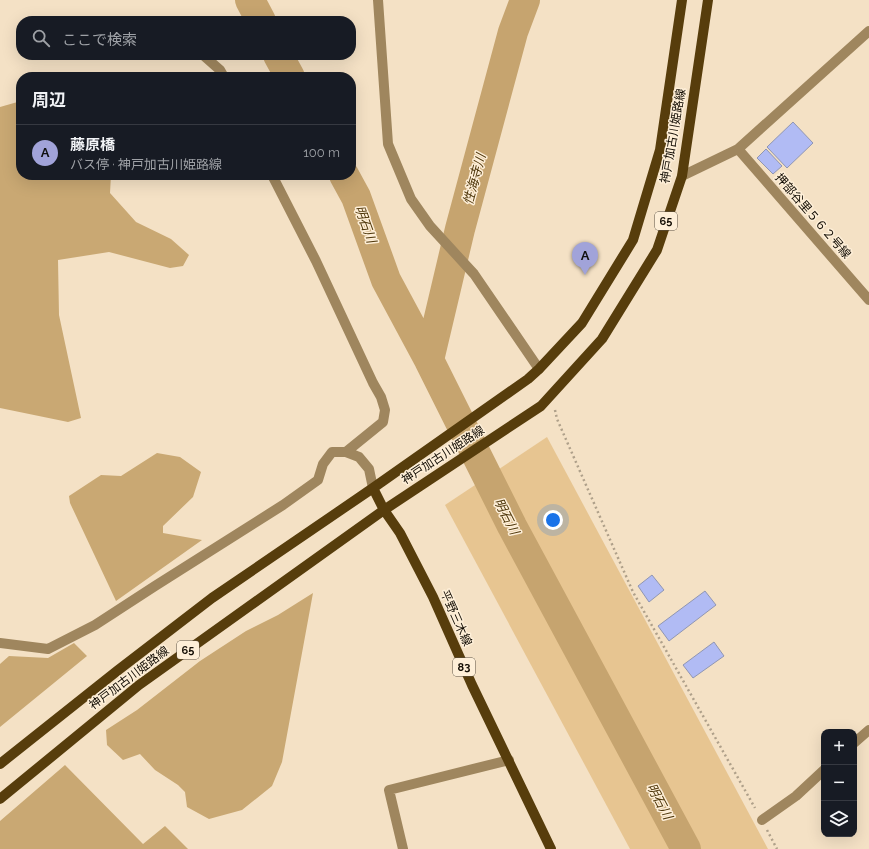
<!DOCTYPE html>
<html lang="ja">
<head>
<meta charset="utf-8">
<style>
  body { margin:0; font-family:Raleway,"Noto Sans JP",sans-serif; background:#20242c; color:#f1f3f6 }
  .controls { position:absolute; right:12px; bottom:12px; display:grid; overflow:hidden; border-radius:8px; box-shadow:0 4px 16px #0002 }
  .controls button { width:36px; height:36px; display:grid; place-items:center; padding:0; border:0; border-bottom:1px solid #363941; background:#171b24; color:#f1f3f6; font:20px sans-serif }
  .you { position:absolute; left:553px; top:520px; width:14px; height:14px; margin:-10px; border:3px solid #fff; border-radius:50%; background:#1a73e8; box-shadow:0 0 0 6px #1a73e833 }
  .badge { display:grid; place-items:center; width:26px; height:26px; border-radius:50%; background:#a1a3d9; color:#111; font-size:13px; font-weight:700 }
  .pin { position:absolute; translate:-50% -33px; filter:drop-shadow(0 1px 2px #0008) }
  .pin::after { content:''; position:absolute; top:21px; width:14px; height:12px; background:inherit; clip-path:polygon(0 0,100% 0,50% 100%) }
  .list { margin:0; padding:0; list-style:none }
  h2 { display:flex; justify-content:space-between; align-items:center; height:52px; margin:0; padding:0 16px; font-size:17px }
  h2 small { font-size:13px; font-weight:400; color:#9ea1a6 }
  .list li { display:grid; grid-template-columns:26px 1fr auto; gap:12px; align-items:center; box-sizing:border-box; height:56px; padding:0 16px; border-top:1px solid #363941 }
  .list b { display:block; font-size:15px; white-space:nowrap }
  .list p { margin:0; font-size:13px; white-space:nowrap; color:#9ea1a6 }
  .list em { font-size:13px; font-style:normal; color:#9ea1a6 }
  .icon { flex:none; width:22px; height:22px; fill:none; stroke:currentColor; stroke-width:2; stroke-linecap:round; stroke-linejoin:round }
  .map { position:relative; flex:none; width:869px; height:849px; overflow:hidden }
  .search { position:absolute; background:#171b24; box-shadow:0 4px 16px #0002; left:16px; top:16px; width:340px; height:44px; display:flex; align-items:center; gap:10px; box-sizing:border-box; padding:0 14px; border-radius:16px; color:#9ea1a6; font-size:15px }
  .panel { position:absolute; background:#171b24; box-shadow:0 4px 16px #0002; left:16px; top:72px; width:340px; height:108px; border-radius:16px }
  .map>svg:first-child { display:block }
  .green { fill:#e7c591 }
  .forest { fill:#c9a873 }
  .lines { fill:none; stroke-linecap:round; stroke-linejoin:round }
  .river { stroke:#c6a46f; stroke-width:30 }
  .building { fill:#b1bbf4; stroke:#9096b2 }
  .path { stroke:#afa08a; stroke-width:2.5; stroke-dasharray:2 3; stroke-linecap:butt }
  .street { stroke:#9f865e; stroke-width:10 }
  .primary { stroke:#573d0c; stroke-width:10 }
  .labels { text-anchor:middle; stroke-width:3; stroke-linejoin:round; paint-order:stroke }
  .shield { fill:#feefd8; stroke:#5a5144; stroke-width:1 }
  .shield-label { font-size:11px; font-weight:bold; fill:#130d04 }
  .street-label { font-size:12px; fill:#130d04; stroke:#feefd8 }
  .water-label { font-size:13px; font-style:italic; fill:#4f370b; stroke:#feefd8 }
</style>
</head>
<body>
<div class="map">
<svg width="869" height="849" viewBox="0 0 869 849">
  <rect width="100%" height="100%" fill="#f4e1c5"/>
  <path class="green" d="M547 437 768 849H630L445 505Z"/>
  <path class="forest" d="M21 101V175H111L110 193 136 222 171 239 189 255 183 266 170 268 109 252 58 260 59 315 81 418 68 422 0 408V107Z
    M157 453 180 457 201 472 193 497 163 526V533L202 540 116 601 70 503 69 496 101 475 121 476Z
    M313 593 282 762 272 786 242 810 209 819 187 807 185 792 178 785 155 770 140 754 123 760 107 745 106 730 137 710 200 661 246 631 278 615Z
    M74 643 87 656 0 727V664L9 656 48 658Z
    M65 765 143 844 165 826 188 849H0V821Z"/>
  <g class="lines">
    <path class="river" d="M250 0 261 21
      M278 55 290 77
      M344 175 356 197 386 280 429 360 512 526 686 849
      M429 360 460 229 513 32 525 0"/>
  </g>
  <path class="building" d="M793 122 813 143 787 168 767 147Z
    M766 149 782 166 773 174 757 158Z
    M652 575 664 590 649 602 638 586Z
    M705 591 716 605 669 641 658 626Z
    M714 642 724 656 693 678 683 665Z"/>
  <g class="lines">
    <path class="path" d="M555 410 557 419 633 592 755 808
      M767 830 777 849"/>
    <path class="street" d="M378 0 388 144 411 199 430 226 474 274 539 369
      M203 55 220 70 224 77
      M738 149 869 300
      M272 175 316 261 373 383 381 397 385 410 383 422 346 452
      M682 176 738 149 869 31
      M0 643 48 649 95 625 155 586 283 505 318 480 323 464 332 452H346L359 457 369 469 373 488
      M854 743 869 730
      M762 820 796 796 824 770
      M403 849 389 790 509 760"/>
    <path class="primary" d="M373 488 384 510 400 533 433 597 472 685 551 849
      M0 764 117 671 212 598 373 488 528 379 539 369 582 323 633 240 660 150 682 0
      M0 799 139 685 384 510 541 406 602 339 657 250 682 176 708 0"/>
  </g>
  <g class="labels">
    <g class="shield">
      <rect x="655" y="212" width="22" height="18" rx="3"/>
      <rect x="177" y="641" width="22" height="18" rx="3"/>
      <rect x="453" y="658" width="22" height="18" rx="3"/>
    </g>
    <g class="shield-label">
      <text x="666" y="225">65</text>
      <text x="188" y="654">65</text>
      <text x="464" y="671">83</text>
    </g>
    <g class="street-label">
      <text transform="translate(673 136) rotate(-80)" y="4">神戸加古川姫路線</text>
      <text transform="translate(813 216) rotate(49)" y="4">押部谷里５６２号線</text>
      <text transform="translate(443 455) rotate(-33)" y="4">神戸加古川姫路線</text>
      <text transform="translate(456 618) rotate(66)" y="4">平野三木線</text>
      <text transform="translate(129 678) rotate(-37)" y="4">神戸加古川姫路線</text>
    </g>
    <g class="water-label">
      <text transform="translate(474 179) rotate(-75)" y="5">性海寺川</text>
      <text transform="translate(366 224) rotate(70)" y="5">明石川</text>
      <text transform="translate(507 516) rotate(63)" y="5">明石川</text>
      <text transform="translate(660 801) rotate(62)" y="5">明石川</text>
    </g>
  </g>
</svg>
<div class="controls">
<button>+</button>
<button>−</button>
<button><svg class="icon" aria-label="layers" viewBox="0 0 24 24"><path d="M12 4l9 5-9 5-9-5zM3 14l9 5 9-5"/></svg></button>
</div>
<div class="you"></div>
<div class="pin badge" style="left:585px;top:275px">A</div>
<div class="search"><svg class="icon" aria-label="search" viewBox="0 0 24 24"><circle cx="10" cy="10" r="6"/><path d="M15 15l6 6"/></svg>ここで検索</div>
<section class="panel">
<h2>周辺<small></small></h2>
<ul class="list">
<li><span class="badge">A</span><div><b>藤原橋</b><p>バス停 · 神戸加古川姫路線</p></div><em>100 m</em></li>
</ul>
</section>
</div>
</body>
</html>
